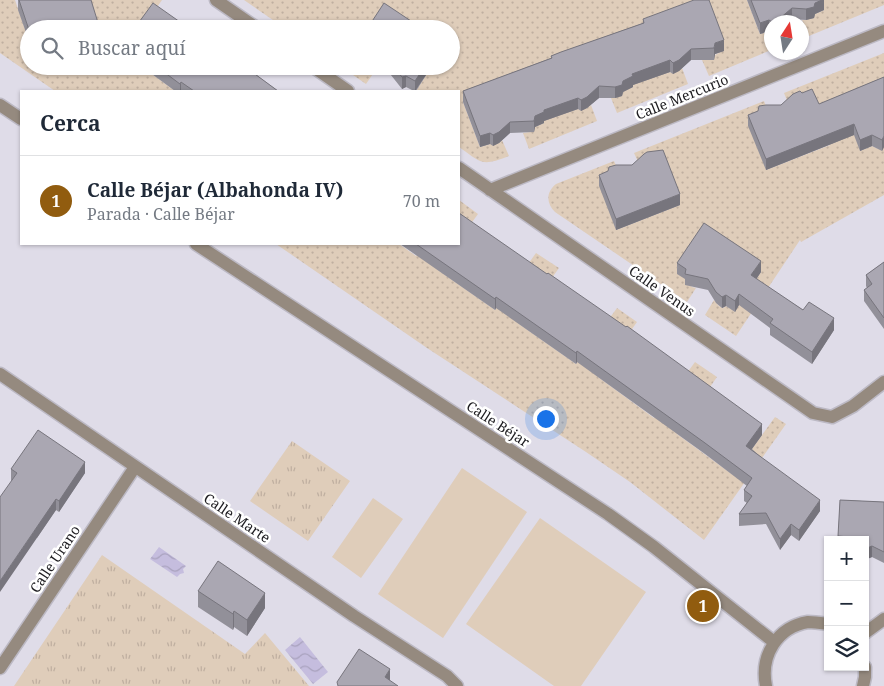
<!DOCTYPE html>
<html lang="es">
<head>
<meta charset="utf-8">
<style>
  body { margin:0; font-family:"Noto Serif",serif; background:#f2f2f3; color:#1f2937 }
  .controls { position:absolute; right:15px; bottom:15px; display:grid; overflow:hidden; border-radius:0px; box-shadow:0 1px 4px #0004 }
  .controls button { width:45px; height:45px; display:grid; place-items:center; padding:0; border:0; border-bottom:1px solid #e0e1e3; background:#fff; color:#1f2937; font:25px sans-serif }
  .compass { position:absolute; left:764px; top:15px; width:45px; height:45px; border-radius:50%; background:#fff; box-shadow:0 1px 4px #0004; rotate:12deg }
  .you { position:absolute; left:545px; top:418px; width:18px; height:18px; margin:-12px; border:4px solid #fff; border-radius:50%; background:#1a73e8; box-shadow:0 0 0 8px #1a73e833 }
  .badge { display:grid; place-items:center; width:32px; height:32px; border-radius:50%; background:#915c0f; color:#fff; font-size:16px; font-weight:700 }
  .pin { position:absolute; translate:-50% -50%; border:2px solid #fff; box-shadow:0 1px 5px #0006 }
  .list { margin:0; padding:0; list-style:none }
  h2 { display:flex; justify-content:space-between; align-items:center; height:65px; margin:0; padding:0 20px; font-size:21px }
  h2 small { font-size:16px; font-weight:400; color:#747a83 }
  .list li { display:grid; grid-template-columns:32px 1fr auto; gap:15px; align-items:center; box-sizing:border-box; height:90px; padding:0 20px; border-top:1px solid #e0e1e3 }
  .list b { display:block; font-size:19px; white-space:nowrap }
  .list p { margin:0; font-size:16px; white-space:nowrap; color:#747a83 }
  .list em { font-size:16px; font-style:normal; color:#747a83 }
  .icon { flex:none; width:28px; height:28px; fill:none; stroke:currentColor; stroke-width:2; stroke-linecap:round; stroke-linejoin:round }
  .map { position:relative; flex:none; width:884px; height:686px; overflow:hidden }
  .search { position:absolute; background:#fff; box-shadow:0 1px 4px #0004; left:20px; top:20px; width:440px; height:55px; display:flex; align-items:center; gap:12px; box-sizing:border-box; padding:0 18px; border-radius:28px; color:#747a83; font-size:19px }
  .panel { position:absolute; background:#fff; box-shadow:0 1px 4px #0004; left:20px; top:90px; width:440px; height:155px; border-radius:0px }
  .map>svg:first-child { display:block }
  .grass { fill:url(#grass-tufts) }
  .garden { fill:url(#garden-dots) }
  .pitch { fill:#dfcdba }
  .water { fill:url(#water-waves) }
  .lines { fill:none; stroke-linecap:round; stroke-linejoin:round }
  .street-casing { stroke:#bcb9c4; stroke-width:15 }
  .street { stroke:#958a7f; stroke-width:12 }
  .wall { fill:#929099 }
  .shaded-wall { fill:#77757d }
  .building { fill:#aaa7b2; stroke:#77757d }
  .labels { text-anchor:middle; stroke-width:5; stroke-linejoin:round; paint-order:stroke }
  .street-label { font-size:14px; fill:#1d1c20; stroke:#fff }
</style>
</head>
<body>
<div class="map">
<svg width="884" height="686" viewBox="0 0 884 686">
  <defs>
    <pattern id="grass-tufts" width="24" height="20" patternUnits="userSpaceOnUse" patternTransform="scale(1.25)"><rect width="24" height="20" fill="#dfcdba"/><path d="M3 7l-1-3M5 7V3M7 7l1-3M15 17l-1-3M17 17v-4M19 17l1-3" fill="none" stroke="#bfafa0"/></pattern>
    <pattern id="garden-dots" width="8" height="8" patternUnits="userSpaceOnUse" patternTransform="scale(1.25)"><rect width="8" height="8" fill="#dfcdba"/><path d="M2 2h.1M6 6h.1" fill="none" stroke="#bfafa0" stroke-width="1.8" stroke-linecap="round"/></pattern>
    <pattern id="water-waves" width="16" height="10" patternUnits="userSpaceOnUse" patternTransform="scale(1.25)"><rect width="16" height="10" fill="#c5bdde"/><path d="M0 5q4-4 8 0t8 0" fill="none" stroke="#a9a2be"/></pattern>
  </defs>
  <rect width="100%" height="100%" fill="#dfdce8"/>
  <path class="grass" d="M292 441 350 481 308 541 250 501Z
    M102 555 245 654 265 633 309 686H14Z"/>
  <path class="garden" d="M0 0H15L29 41V66H141L175 91H55L0 53Z
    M88 0H162L142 29H96Z
    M244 0H747L760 34 769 31 771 33V50L709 76 702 60H710L714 57 715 55 724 50 711 16 660 75 670 72 672 73H675L682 68 688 84 617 113 611 98 618 97 623 91 633 87 629 78 568 112 578 109 580 110 587 108 591 105 597 121 529 149 523 133 530 132 534 130 535 127 544 123 463 102 480 147 490 144 499 143 502 140 509 156C481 167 482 163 459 147V91H416L432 66H451V29H286Z
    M820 0H884V5L809 36 802 20H806L815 14 824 10Z
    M884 53V93L860 151 872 146 878 149 884 147V195L801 242 800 240 736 336 705 315 714 300 719 306 723 308 726 306 735 311 761 272 686 280 692 287 696 288 687 302 555 212C546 203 546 192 556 184L614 161 621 176 616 230 680 205 641 168 634 153 764 101 770 116 766 170 830 145 790 108 784 93Z
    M340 66H371L377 68 366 84Z
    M459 200 478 214 459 240Z
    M276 244H399L416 256 425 244H456L438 270 495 310 536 253 559 268 519 324 576 364 617 308 637 322 598 377 654 418 695 362 717 377 677 434 733 475 775 417 786 424 704 540 630 482 586 452 427 348Z"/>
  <path class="pitch" d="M462 468 527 512 443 638 378 594Z
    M373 498 403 519 361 578 332 557Z
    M540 518 646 592 581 686H554L466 624Z"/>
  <path class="water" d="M159 547 186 566 183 569 184 573 180 574 177 577 150 559Z
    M300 637 328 672 313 684 285 650Z"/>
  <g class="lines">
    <g class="street-casing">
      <path id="street" d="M216 0 258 29
        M312 66 348 91
        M0 105 21 119
        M459 168 813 413 832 417 853 406 884 382
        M490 190 884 31
        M196 244 608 514 654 547 774 642
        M0 374 354 616 447 676 457 686
        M865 633 884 619
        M0 668 135 467
        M766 686C760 656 777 627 808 622 815 622 821 623 828 624
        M863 686 865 677V667"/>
    </g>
    <use href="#street" class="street"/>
  </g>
  <path class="wall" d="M18 0H91L99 29H29V41L18 10Z
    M747 0H824V10L815 14 814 18 806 20 792 19 788 22H772V33L769 31 760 34Z
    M643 19 724 51 715 54 714 60H691L679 71 673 74 670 72 633 85V87L623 92 622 96 615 98H599L587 108 581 111 578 109 544 121V123L535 127 534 132 510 133 499 143 493 146 490 144 480 147 463 102V91L551 58V56L643 23Z
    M141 66H244L278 91H175Z
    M371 66H432L416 91H414L406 87 402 89 387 70Z
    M884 77V147L882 151 872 146 860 151 854 135 766 170 748 126V115L819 104Z
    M599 175 680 205 616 230 599 186Z
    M400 244H459L762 435 752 449 820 511 799 541 791 535 780 550 766 524 739 526V514L747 503 744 501V490L747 486 705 454 577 362 576 364 496 308 495 310Z
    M884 262V329L864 301V290L867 288 866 286V275Z
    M677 263 761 272 756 279 834 330 812 364 770 335V328L739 305 735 312 726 306 722 308 716 303 708 290 685 285V279L677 274Z
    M11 469 85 473 59 512 56 510 37 538 11 480Z
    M840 500 884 502V563L872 557 865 560V540H838Z
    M198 591 265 608 247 636 234 627 233 630 198 607Z"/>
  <path class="shaded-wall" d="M822 0H824V10L815 14 814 18 806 20V9L815 3Z
    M792 8V19L788 22H772Z
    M769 20V31L760 34V23Z
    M724 40V51L715 54 714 60V48L715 43Z
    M691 49V60L679 71 673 74V63Z
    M670 60V72L633 85V87L623 92 622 96 615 98V87L632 74Z
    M425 66H432L415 91V81Z
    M406 76V87L402 89V77Z
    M181 82V91H180V84Z
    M599 86V98L587 108 581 111V100Z
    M578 98V109L544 121V123L535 127 534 132V121L535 116 544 110Z
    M510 122V133L499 143 493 146V135Z
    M854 124V135L766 170V159Z
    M490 133V144L480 147V136Z
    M872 135V146L860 151V140Z
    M884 136V147L882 151V140Z
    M680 194V205L616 230V219Z
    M761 261V272L751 287V275Z
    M739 294V305L735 312V301Z
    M726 295V306L722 308V297Z
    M496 297V308L495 310V299Z
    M834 318V330L812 364V352Z
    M577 351V362L576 364V353Z
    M762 424V435L746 457V446Z
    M85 462V473L59 512V501Z
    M56 499V510L0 592V581Z
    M820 500V511L799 541V530Z
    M791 524V535L780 550V539Z
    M872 546V557L865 560V549Z
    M265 593V608L247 636V620Z
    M234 611V627L233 630V614Z
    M390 669V685L385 677Z"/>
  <path class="building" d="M19 0H91L99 26 91 29H29V30Z
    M694 0H709L724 40 715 43 714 48 691 49 679 60 673 63 670 60 632 74 633 76 623 81 622 85 615 87 599 86 587 97 581 100 578 98 544 110V112L535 116 534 121 510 122 499 132 493 135 490 133 480 136 463 91 552 58 551 56 561 52 644 23 643 19Z
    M751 0H822L815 3 814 7 806 9 792 8 779 19 772 22 769 20 760 23Z
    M153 3 190 29H134Z
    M384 3 423 29H367Z
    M156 66H244L278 91H194L181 82 180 84Z
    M393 66H425L415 81 406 76 402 77Z
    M884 77V136L882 140 872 135 860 140 854 124 766 159 748 115 758 111 759 106 766 105H781L793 94 800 91 802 93 812 89 819 104Z
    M663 150 680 194 616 219 599 175 608 171 609 167 616 165H632L644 154 647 152Z
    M459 213 547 274 548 273 626 327 627 326 762 424 746 446 820 500 799 530 791 524 780 539 766 513 739 514 752 496 744 490 752 478 705 443 577 351 576 353 496 297 495 299 416 244H459Z
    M704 223 761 261 751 275 803 310 809 302 834 318 812 352 770 323 773 319 739 294 735 301 726 295 722 297 716 292 708 279 685 274 686 269 677 263Z
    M884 262V318L864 290 872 284 866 275Z
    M38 430 85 462 59 501 56 499 0 581V497L17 473 11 469Z
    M840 500 884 502V552L872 546 865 549V540H849V537L838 536Z
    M218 561 265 593 247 620 234 611 233 614 198 591Z
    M359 649 390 669 385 677 398 686H338L337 682Z"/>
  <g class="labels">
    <g class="street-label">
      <text transform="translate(682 97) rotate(-22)" y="5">Calle Mercurio</text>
      <text transform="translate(662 291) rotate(35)" y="5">Calle Venus</text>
      <text transform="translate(498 424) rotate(33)" y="5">Calle Béjar</text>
      <text transform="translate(237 518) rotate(34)" y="5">Calle Marte</text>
      <text transform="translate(55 559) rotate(-56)" y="5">Calle Urano</text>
    </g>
  </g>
</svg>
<div class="controls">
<button>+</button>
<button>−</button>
<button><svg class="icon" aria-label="layers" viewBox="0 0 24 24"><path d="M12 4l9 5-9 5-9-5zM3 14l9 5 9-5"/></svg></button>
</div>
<svg class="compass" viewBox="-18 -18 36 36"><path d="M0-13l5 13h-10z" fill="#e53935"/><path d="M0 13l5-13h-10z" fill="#747a83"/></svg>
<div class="you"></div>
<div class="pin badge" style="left:703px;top:606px">1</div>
<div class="search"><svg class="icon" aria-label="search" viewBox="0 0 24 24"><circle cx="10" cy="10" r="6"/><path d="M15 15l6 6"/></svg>Buscar aquí</div>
<section class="panel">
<h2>Cerca<small></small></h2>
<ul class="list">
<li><span class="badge">1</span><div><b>Calle Béjar (Albahonda IV)</b><p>Parada · Calle Béjar</p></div><em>70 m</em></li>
</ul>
</section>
</div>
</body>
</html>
